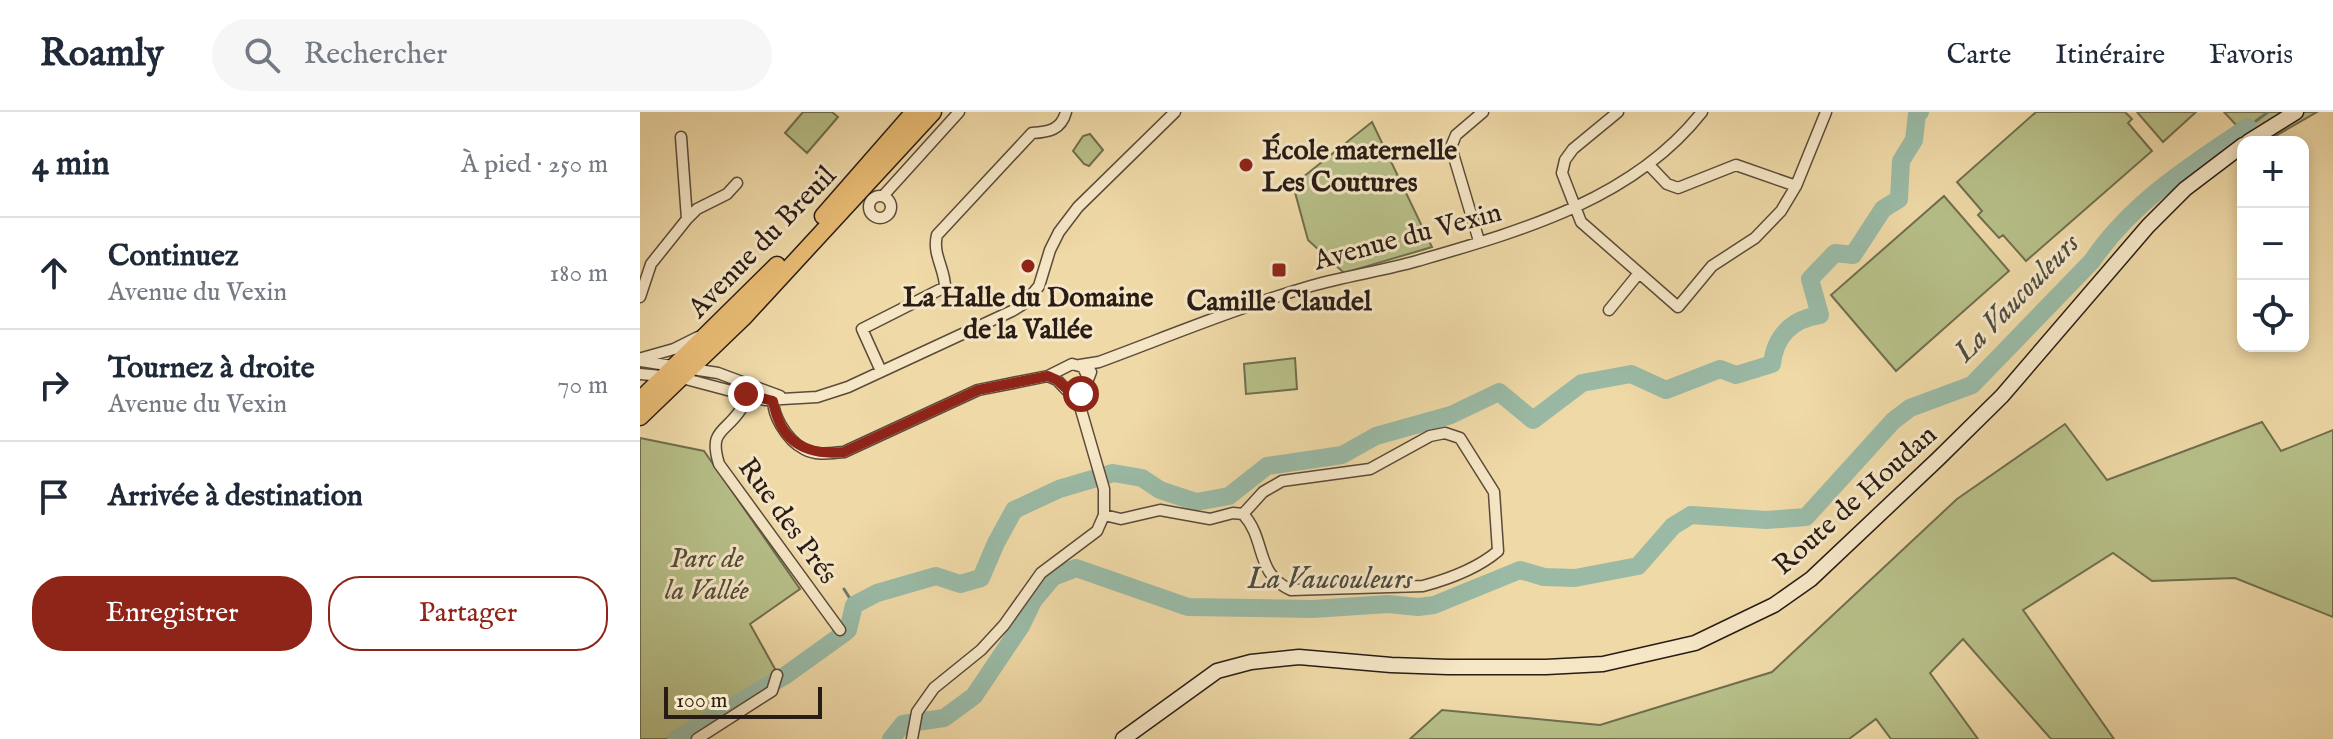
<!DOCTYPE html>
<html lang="fr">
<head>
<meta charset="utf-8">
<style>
  body { margin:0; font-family:"IM FELL English",serif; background:#f6f6f7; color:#1f2937 }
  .controls { position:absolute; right:24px; top:24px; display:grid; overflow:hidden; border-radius:16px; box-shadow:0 4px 12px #0003 }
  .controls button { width:72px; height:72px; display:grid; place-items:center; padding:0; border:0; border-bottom:2px solid #e0e1e3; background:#fff; color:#1f2937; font:40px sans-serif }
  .scale { position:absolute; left:24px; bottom:20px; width:158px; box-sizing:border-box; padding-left:8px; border:4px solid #291c15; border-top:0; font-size:22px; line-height:28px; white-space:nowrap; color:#291c15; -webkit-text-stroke:6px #f5e6c6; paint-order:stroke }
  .stop { position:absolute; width:24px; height:24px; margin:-18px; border:6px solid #8f2418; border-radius:50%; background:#fff }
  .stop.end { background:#8f2418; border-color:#fff; box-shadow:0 2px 8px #0008 }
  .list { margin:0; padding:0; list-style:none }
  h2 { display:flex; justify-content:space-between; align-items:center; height:104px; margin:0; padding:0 32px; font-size:34px }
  h2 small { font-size:26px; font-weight:400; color:#747a83 }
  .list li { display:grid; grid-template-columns:52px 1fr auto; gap:24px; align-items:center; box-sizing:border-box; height:112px; padding:0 32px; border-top:2px solid #e0e1e3 }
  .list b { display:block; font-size:30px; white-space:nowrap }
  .list p { margin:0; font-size:26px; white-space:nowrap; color:#747a83 }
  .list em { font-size:26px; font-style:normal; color:#747a83 }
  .actions { display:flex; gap:16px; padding:24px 32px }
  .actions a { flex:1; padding:18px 0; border:2px solid #8f2418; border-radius:32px; text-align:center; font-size:28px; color:#8f2418 }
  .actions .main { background:#8f2418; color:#fff }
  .icon { flex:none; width:44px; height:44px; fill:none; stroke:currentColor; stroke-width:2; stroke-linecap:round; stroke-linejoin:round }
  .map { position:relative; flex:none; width:1693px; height:627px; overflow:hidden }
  header { display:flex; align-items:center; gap:48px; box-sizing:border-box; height:112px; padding:0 40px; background:#fff; border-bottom:2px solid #e0e1e3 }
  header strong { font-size:38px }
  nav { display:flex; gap:44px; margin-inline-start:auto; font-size:28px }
  .search { width:560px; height:72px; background:#f6f6f7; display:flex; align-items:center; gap:20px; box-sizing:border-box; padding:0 28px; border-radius:44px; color:#747a83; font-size:30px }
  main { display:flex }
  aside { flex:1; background:#fff }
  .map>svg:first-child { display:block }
  .green { fill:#b7bf88; stroke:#706e4e; stroke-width:2 }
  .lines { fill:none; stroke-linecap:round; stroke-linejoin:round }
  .stream { stroke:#6d7b6c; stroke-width:3 }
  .river { stroke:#9abaa6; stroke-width:18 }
  .street-casing { stroke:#5a4b3a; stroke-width:13 }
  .secondary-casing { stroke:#291c15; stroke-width:17 }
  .primary-casing { stroke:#291c15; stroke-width:19 }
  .street { stroke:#f5e6c6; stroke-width:10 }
  .secondary { stroke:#f5e6c6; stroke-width:14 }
  .primary { stroke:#e8bc74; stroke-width:16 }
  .route { stroke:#8f2418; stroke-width:10 }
  .poi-dot { fill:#8f2418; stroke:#f5e6c6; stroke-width:3 }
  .labels { text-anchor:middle; stroke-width:6; stroke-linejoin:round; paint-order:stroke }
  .poi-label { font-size:28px; font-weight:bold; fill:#291c15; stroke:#f5e6c6 }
  .street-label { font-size:28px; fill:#291c15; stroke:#f5e6c6 }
  .park-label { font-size:28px; font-style:italic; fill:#544d38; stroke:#f5e6c6 }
  .water-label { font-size:30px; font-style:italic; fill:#4b4b40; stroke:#f5e6c6 }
</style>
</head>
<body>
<header>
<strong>Roamly</strong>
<div class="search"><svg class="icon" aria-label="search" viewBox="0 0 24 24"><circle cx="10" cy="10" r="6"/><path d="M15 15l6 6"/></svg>Rechercher</div>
<nav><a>Carte</a><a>Itinéraire</a><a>Favoris</a></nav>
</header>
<main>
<aside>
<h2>4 min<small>À pied · 250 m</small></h2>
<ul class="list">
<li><svg class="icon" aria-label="ahead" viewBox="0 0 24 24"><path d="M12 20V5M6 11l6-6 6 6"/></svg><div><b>Continuez</b><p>Avenue du Vexin</p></div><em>180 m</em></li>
<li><svg class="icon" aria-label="right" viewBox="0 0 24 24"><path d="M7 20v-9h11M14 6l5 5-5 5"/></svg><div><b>Tournez à droite</b><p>Avenue du Vexin</p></div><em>70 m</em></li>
<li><svg class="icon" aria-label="arrive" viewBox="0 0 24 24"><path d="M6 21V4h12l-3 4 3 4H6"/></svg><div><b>Arrivée à destination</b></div></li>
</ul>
<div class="actions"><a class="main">Enregistrer</a><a>Partager</a></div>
</aside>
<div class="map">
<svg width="1693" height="627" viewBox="0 0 1693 627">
  <rect width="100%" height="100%" fill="#efd9a7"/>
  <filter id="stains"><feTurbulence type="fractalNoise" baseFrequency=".0025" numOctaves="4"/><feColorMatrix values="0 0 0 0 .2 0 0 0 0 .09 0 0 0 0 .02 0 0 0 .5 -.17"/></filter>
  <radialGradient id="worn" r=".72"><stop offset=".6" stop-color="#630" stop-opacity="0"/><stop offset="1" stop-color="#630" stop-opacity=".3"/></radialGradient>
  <path class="green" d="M163 0H192L198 5 167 41 145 21Z
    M1396 0H1485L1492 7 1488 11 1512 39 1386 149 1363 123 1359 126 1338 103 1342 99 1317 70Z
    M1497 0H1556L1523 30Z
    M1584 0H1677L1625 30H1612Z
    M732 10 792 135 704 161 668 128 653 73Z
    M450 22 463 38 449 54 444 52 433 39 443 24Z
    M1304 84 1369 159 1256 259 1191 183Z
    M655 246 657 277 606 282 604 252Z
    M1622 310 1641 339 1693 318V505L1595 466 1512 469 1473 441 1383 498 1474 627H1411L1323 527 1290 561 1338 627H1251L1236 607 1209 627H770L802 598 960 613 1132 560 1317 387 1425 312 1467 368Z
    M0 326 64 339 160 477 110 512 135 557 125 571 26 627H0Z"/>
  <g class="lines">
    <path class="stream" d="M1608 15 1628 0
      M204 477 214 493"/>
    <path class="river" d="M36 627 146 563 203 522 208 518 214 493 237 481 296 464 320 472 341 466 356 431 374 398 419 377 473 361 502 366 520 378 556 390 589 384 627 354 702 343 736 324 811 303 859 280 893 308 942 271 991 262 1026 278 1080 257 1096 263 1132 252C1135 224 1152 207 1180 203L1170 167 1195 141 1213 143 1243 97 1259 87 1261 49 1274 28 1277 2 1280 0
      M251 627 263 612 304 606 334 584 381 514 393 489 413 465 436 456 548 495 673 497 748 492 778 495 794 493 880 458 904 465 935 466 998 454 1033 414 1051 403 1126 408 1166 405 1253 309 1270 296 1332 273 1452 149C1491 91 1551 53 1608 15"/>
    <g class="street-casing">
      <path id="street" d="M978 0 933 37 925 48 922 61 941 110 1038 195 1072 154 1115 126 1141 99 1156 74 1186 0
        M41 25 47 107
        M1009 53 1027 72 1038 76 1096 53 1156 74
        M229 95a11 11 0 1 1 22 0a11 11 0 1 1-22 0Z
        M243 84 319 0
        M839 129 811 35 816 23 843 0
        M0 185 11 152 47 107 57 97 87 82 97 71
        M969 198 999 161
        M2 246 34 237 58 225
        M0 249 78 261 140 284
        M440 253 459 250C529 224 599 195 671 174 705 164 742 159 777 149 880 119 993 88 1062 0
        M241 259 222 217 305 175C305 157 292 142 297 123L392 21C409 20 421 18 426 0
        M0 262 42 266 125 288 177 285 208 275 372 199 385 191 399 174 410 138 419 120 438 95 535 0
        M110 272C107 280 106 290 101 297 86 321 68 317 79 352L200 518
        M135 282C128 300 148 329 164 337 177 344 191 341 204 340L338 278 408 264 432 252 443 255 448 266
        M439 291 451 260
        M464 403 481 407 520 398 570 407 593 401 603 402C627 428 614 461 651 478L783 474C809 467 838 456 858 439L854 380 820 326 805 321 790 324 730 357 642 369 623 380 603 402
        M57 627 132 579 137 563
        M272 627 277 600 294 576 341 538 364 513 401 461 457 419 464 403V377L439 291 417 268 408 264"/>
    </g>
    <g class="secondary-casing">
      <path id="secondary" d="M1608 30 1656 0
        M483 627 577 559 611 550 659 545 751 553 808 555H906L963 552 1055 531 1134 493 1171 467 1298 347 1362 284 1508 114 1545 77 1603 33"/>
    </g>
    <g class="primary-casing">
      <path id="primary" d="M183 104 274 0
        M0 288 137 153
        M0 305 103 206 293 0"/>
    </g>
    <use href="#street" class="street"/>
    <use href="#secondary" class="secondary"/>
    <use href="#primary" class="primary"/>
  </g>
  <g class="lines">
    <path class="route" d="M106 282 133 289C140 329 165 344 204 340L338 278 408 264 417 268 430 280H437L444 276 441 282"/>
  </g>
  <g class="poi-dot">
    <circle cx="606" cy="53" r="8"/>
    <circle cx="388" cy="154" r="8"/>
    <rect x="631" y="150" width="16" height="16" rx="4"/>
  </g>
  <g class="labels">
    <g class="poi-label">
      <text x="622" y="47" text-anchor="start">École maternelle<tspan x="622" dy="32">Les Coutures</tspan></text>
      <text x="388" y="194">La Halle du Domaine<tspan x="388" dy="32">de la Vallée</tspan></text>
      <text x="639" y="198">Camille Claudel</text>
    </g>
    <g class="street-label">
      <text transform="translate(767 123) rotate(-15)" y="10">Avenue du Vexin</text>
      <text transform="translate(121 129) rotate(-46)" y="10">Avenue du Breuil</text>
      <text transform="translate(1214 387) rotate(-42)" y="10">Route de Houdan</text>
      <text transform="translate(149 408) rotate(54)" y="10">Rue des Prés</text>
    </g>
    <g class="park-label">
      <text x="67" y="455">Parc de<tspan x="67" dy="32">la Vallée</tspan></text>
    </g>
    <g class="water-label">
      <text transform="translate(1376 185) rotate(-46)" y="10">La Vaucouleurs</text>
      <text x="690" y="476">La Vaucouleurs</text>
    </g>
  </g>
  <rect width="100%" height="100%" filter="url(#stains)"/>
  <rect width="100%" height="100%" fill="url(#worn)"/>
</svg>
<div class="controls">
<button>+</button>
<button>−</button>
<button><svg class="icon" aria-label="locate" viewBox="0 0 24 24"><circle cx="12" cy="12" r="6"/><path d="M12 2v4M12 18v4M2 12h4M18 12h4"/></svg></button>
</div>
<div class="scale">100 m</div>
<div class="stop" style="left:441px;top:282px"></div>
<div class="stop end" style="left:106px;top:282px"></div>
</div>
</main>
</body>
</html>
